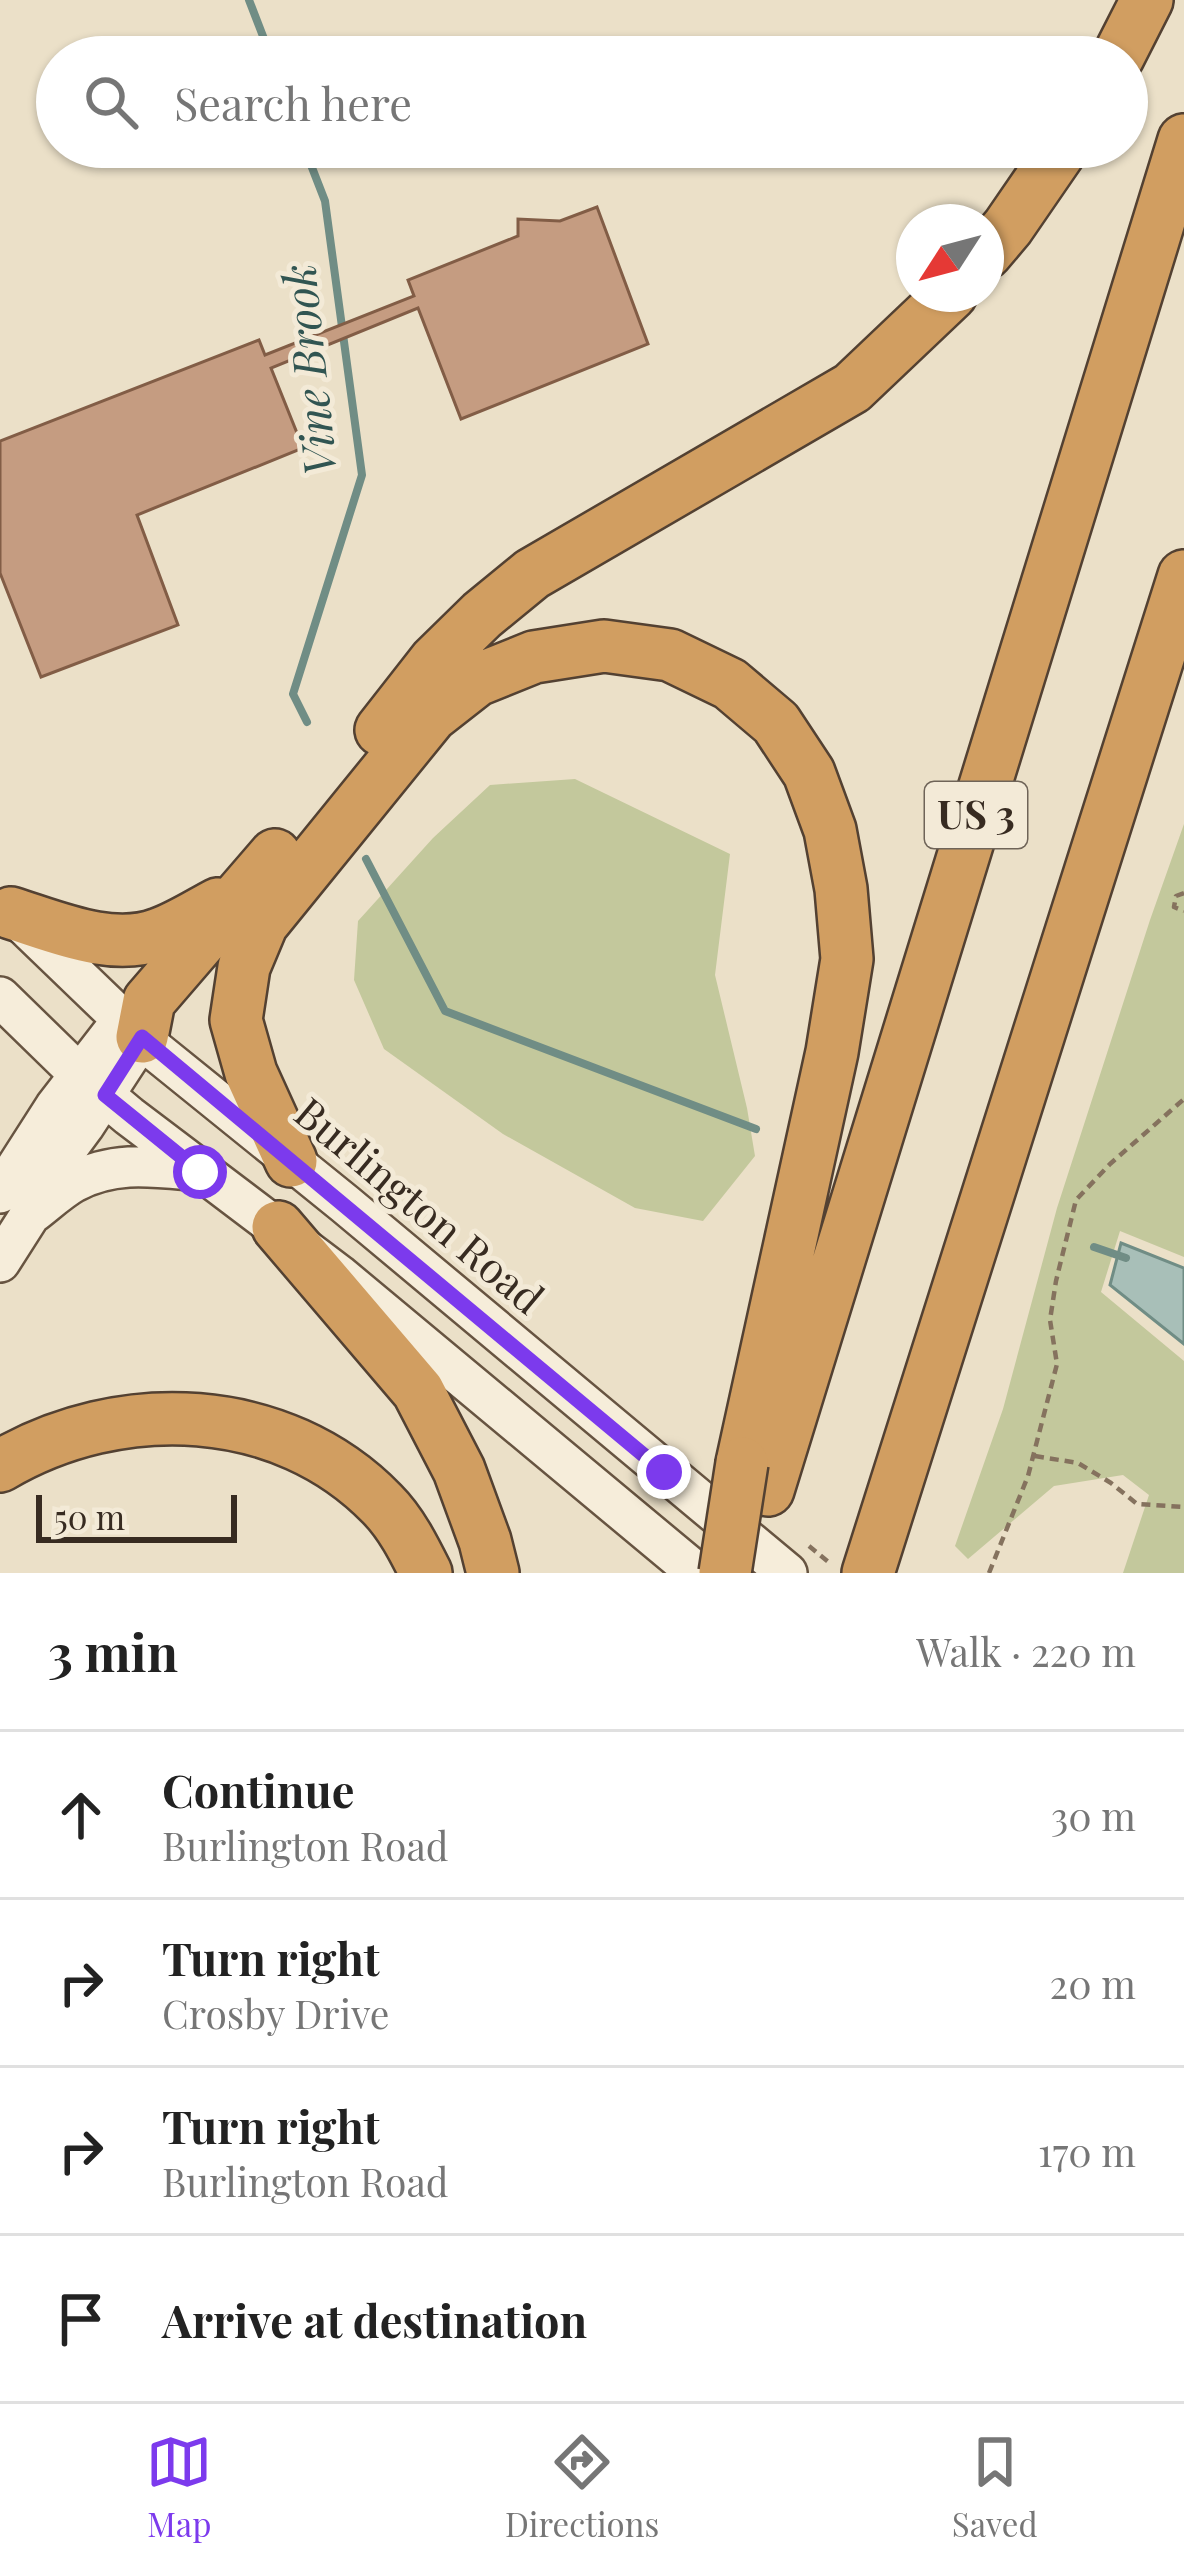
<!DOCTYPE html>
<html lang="en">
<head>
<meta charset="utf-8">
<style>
  body { margin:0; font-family:"Playfair Display",serif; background:#f2f2f2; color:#222 }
  .compass { position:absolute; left:896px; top:204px; width:108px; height:108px; border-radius:50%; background:#fff; box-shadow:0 3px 9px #0004; rotate:234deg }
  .scale { position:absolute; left:36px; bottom:30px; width:201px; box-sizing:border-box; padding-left:12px; border:6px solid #372b21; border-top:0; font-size:33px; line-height:42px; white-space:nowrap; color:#372b21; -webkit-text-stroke:9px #f3ead7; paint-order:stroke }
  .stop { position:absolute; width:36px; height:36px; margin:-27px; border:9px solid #7c3aed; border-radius:50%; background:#fff }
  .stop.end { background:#7c3aed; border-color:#fff; box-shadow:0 3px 12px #0008 }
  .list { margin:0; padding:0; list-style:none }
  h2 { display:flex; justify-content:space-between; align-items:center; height:156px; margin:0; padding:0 48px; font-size:51px }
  h2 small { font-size:39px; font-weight:400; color:#767676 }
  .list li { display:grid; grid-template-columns:78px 1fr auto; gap:36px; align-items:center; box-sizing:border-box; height:168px; padding:0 48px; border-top:3px solid #e0e0e0 }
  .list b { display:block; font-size:45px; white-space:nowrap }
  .list p { margin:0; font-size:39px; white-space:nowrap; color:#767676 }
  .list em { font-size:39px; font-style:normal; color:#767676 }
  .icon { flex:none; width:66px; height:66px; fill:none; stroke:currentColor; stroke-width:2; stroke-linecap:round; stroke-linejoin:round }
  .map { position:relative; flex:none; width:1184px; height:1573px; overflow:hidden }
  .search { position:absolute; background:#fff; box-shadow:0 3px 9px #0004; left:36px; right:36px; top:36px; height:132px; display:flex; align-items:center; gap:30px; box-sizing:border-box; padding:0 42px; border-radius:66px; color:#767676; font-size:45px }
  .sheet { height:828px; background:#fff }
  nav { display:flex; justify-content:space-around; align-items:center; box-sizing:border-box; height:168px; border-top:3px solid #e0e0e0; background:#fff; font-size:33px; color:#767676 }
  nav a { display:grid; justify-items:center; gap:6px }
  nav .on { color:#7c3aed }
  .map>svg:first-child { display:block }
  .green { fill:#c3c89c }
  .water { fill:#a8bfb8; stroke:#708d85; stroke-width:3 }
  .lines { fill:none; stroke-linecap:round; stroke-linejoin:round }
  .stream { stroke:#708d85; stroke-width:8 }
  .building { fill:#c59c81; stroke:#825d46; stroke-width:3 }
  .secondary-casing { stroke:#675441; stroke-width:44 }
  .highway-casing { stroke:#534132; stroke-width:56 }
  .path { stroke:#85725e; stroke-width:4.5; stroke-dasharray:9 6; stroke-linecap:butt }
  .secondary { stroke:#f6edda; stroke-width:39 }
  .highway { stroke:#d19e61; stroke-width:51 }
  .highway-bridge-casing { stroke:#534132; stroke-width:56; stroke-linecap:butt }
  .highway-bridge { stroke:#d19e61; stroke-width:51 }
  .route { stroke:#7c3aed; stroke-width:15 }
  .labels { text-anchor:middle; stroke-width:10; stroke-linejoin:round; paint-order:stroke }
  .shield { fill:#f3ead7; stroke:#6f6458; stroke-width:3 }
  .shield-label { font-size:39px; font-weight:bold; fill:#372b21 }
  .street-label { font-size:42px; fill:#372b21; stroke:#f3ead7 }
  .water-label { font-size:45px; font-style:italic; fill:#315552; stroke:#f3ead7 }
</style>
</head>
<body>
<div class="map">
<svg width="1184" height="1573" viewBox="0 0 1184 1573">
  <rect width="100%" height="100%" fill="#ebe0c8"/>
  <path class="green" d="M575 779 730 854 715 975 747 1108 755 1156 703 1221 635 1208 503 1134 384 1049 354 980 358 921 433 838 490 785Z
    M1184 824V1257L1120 1231 1101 1292 1184 1361V1573H1123L1149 1495 1123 1475 1054 1486 968 1559 955 1546 1003 1409 1057 1208 1150 920Z"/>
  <path class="water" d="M1121 1243 1184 1268V1344L1110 1285Z"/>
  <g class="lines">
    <path class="stream" d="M249 0 271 57
      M304 147 325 201 362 475 293 694 307 722
      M366 859 445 1011 756 1129
      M1094 1247 1126 1258"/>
  </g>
  <path class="building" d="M597 207 648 344 461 419 418 308 271 368 303 448 137 515 178 625 41 677 0 573V441L259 340 265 355 414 296 408 280 518 236V219L560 221Z"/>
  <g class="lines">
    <g class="secondary-casing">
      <path id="secondary" d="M19 920 152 1048 345 1204 787 1573
        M0 997 79 1074 129 1116 339 1275 697 1573
        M0 1193 55 1107 123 1019
        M34 1212C47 1202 60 1190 74 1182 115 1160 155 1167 199 1171
        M0 1262 30 1215 53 1168 84 1126 142 1037"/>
    </g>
    <g class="highway-casing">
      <path id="highway" d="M1118 57 1147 0
        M986 253 1008 227 1063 147
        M381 730 435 661 482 615 532 574 852 388 951 294
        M11 913C56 927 112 952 159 934 179 927 199 914 218 904
        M142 1037 149 1001 275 855
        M291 1161 251 1073 236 1020 244 967 262 924 431 716 477 680 534 657 604 646 670 655 730 684 776 723 809 773 830 830 841 889 847 959 832 1052 742 1463
        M278 1227 418 1391 459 1470 485 1541 493 1573
        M0 1466C120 1395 282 1401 382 1504 401 1523 414 1549 426 1573
        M768 1490 1184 140
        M868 1573 1184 576"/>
    </g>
    <path class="path" d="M1184 893 1176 896 1174 907 1184 911
      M1035 1456 1078 1463 1111 1483 1137 1504 1184 1507
      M809 1546 832 1565
      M989 1573 1028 1476 1057 1364 1050 1320 1056 1281 1076 1200 1110 1164 1184 1099"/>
    <use href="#secondary" class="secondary"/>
    <use href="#highway" class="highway"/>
    <g class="highway-bridge-casing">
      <path id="highway-bridge" d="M725 1573 742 1463"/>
    </g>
    <use href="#highway-bridge" class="highway-bridge"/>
  </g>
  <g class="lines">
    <path class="route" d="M200 1172 105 1095 142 1037 664 1472"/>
  </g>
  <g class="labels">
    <rect class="shield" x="925" y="782" width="102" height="66" rx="9"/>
    <g class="shield-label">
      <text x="976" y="829">US 3</text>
    </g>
    <g class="street-label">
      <text transform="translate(419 1206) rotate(40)" y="15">Burlington Road</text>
    </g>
    <g class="water-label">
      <text transform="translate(310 370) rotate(-96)" y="16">Vine Brook</text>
    </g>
  </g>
</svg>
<svg class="compass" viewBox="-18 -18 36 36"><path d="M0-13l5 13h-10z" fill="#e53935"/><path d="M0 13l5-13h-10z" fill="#767676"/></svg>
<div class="scale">50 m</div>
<div class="stop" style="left:200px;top:1172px"></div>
<div class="stop end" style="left:664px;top:1472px"></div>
<div class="search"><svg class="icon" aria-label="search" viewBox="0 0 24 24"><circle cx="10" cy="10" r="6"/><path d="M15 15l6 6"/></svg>Search here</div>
</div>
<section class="sheet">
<h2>3 min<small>Walk · 220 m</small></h2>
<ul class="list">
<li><svg class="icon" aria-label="ahead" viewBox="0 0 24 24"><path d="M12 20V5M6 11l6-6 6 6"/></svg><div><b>Continue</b><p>Burlington Road</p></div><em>30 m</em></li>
<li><svg class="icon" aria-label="right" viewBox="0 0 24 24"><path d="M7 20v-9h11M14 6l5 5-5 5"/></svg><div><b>Turn right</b><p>Crosby Drive</p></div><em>20 m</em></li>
<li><svg class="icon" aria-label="right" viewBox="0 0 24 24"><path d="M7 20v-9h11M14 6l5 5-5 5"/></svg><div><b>Turn right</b><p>Burlington Road</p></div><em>170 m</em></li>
<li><svg class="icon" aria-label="arrive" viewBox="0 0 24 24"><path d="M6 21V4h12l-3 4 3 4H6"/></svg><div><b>Arrive at destination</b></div></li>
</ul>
</section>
<nav>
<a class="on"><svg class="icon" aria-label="map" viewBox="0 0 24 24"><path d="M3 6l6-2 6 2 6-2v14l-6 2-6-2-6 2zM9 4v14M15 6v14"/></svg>Map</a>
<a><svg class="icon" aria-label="directions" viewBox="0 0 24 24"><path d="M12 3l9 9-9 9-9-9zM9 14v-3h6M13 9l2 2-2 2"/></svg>Directions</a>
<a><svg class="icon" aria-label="saved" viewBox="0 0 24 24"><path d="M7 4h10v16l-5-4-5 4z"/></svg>Saved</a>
</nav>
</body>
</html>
